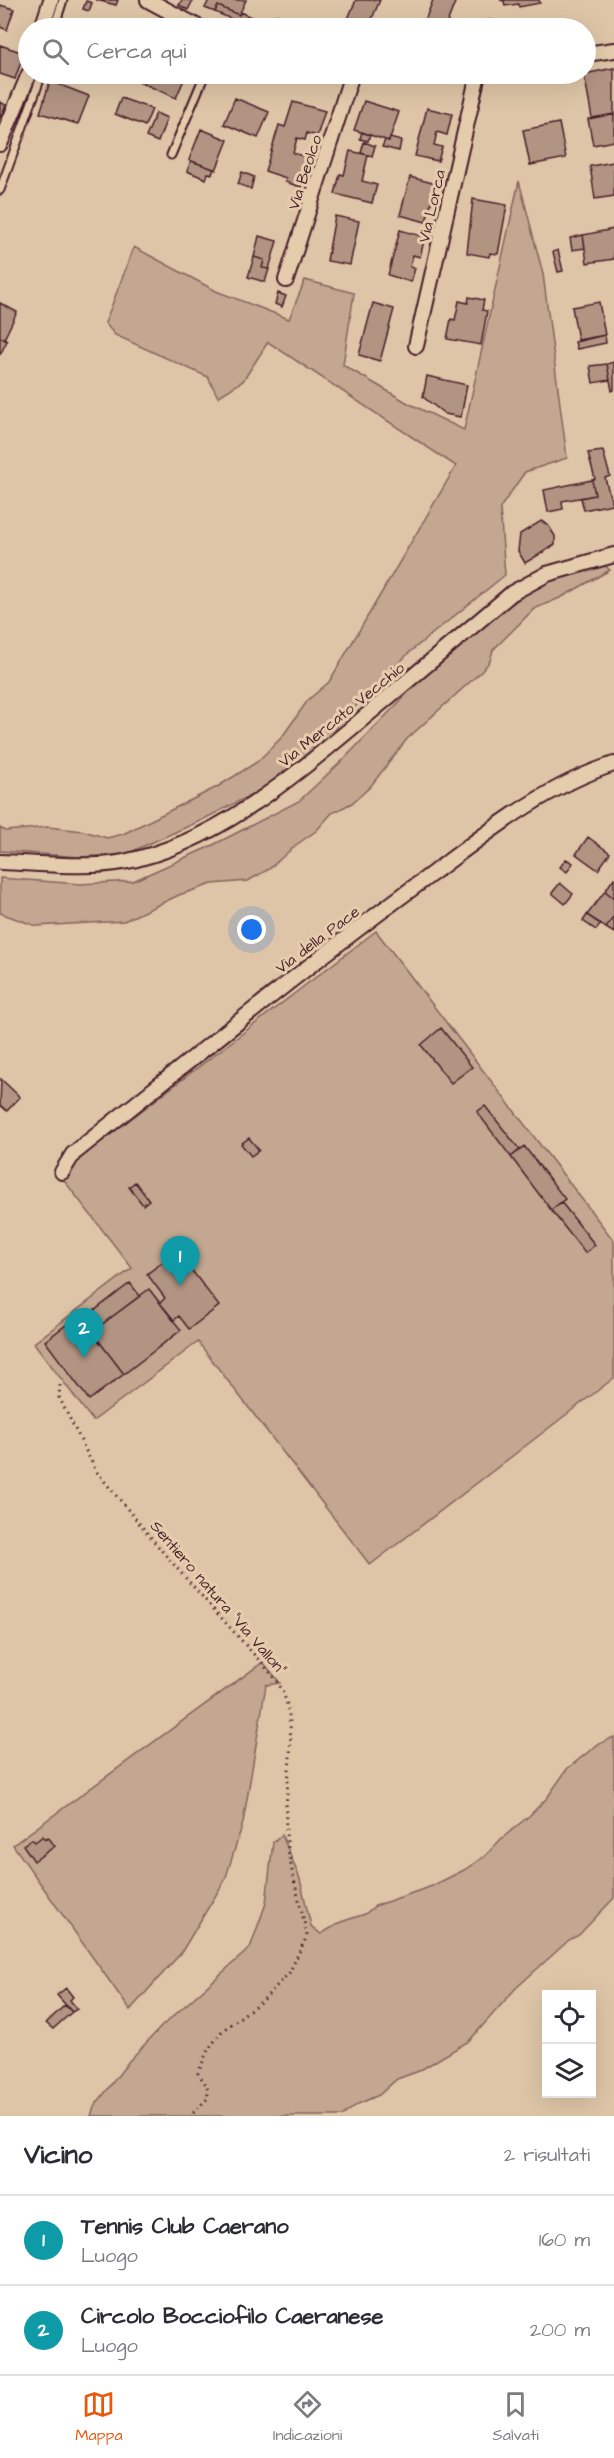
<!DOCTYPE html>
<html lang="it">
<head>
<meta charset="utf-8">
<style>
  body { margin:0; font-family:"Architects Daughter",sans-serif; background:#f2f2f3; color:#2b2b33 }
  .controls { position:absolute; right:18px; bottom:18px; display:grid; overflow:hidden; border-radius:0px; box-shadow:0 6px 24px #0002 }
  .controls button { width:54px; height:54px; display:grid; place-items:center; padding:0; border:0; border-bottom:2px solid #e1e1e2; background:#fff; color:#2b2b33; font:30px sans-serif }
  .you { position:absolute; left:252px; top:930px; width:21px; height:21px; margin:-15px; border:4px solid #fff; border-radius:50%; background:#1a73e8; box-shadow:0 0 0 9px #1a73e833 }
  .badge { display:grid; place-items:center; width:39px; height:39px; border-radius:50%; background:#ea580c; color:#fff; font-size:20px; font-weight:700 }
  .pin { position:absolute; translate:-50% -50px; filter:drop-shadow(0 2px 3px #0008) }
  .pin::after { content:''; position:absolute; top:32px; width:21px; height:18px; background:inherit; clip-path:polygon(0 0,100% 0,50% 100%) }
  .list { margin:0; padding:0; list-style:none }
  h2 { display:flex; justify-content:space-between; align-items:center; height:78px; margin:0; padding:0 24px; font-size:26px }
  h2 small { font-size:20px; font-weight:400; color:#7c7c81 }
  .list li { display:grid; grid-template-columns:39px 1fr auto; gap:18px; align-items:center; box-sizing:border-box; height:90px; padding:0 24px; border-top:2px solid #e1e1e2 }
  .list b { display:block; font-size:22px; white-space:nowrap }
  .list p { margin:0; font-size:20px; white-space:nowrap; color:#7c7c81 }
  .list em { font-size:20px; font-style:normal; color:#7c7c81 }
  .icon { flex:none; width:33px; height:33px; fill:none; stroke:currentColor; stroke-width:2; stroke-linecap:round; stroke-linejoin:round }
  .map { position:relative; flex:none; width:614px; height:2116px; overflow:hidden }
  .search { position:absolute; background:#fff; box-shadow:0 6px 24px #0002; left:18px; right:18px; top:18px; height:66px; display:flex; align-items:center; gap:15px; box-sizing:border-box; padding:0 21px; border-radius:33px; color:#7c7c81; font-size:22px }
  .sheet { height:258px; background:#fff }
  nav { display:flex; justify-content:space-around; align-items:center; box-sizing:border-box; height:84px; border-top:2px solid #e1e1e2; background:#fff; font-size:16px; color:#7c7c81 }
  nav a { display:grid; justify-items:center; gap:3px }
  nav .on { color:#ea580c }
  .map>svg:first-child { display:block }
  .green { fill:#c3a790; stroke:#86635e; stroke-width:1.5 }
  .building { fill:#b29482; stroke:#4a1f2b; stroke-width:1.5 }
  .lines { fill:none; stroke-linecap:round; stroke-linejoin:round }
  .service-casing { stroke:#4a1f2b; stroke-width:11 }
  .minor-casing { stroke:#4a1f2b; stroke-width:18 }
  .path { stroke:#4a1f2b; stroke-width:3; stroke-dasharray:1.5 4.5; stroke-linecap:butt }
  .service { stroke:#e4ccac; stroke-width:7 }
  .minor { stroke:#e4ccac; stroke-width:14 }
  .labels { text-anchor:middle; stroke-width:6; stroke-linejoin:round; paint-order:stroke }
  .street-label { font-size:16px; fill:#4a1f2b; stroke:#e4ccac }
</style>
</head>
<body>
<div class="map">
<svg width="614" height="2116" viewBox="0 0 614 2116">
  <rect width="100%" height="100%" fill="#dec5a7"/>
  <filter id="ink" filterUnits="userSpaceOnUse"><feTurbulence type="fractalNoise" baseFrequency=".0167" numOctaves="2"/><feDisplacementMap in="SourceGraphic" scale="12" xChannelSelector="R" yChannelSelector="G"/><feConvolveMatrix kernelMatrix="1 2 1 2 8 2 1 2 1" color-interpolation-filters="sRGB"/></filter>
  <g filter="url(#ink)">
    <path class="green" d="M519 181 543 274 567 458 525 472 500 508 505 575 411 651 365 696 323 742 284 778 200 821 126 854 81 857 0 851V828L6 831 48 827 84 831 107 838 123 834 217 787 257 762 282 737 308 700 329 682 456 466 268 342 243 381 218 397 208 377 115 335 105 323 134 247 216 291 289 319 305 280 354 293 343 365 408 403 464 430Z
      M603 564 610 570 562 597 534 609 493 650 490 661 482 671 407 739 370 787 352 803 332 813 316 831 296 845 269 869 248 881 212 884 179 895 124 921 36 926 0 913V878L80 884 133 881 211 846 299 801 343 760 429 671 499 613 543 581Z
      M376 931 614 1241V1378L370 1565 198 1342 93 1421 34 1343 132 1268 59 1174Z
      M263 1662 280 1683 266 1685 243 1823 225 1880 181 1953 130 2010 13 1845Z
      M614 1737V1898L579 1935 569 1940 516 1988 469 2041 419 2071 397 2079 379 2095 358 2104 342 2116H91L94 2107 129 2061 162 2026 250 1948 266 1903 273 1842 282 1835 300 1879 311 1926 321 1934 341 1922 365 1914 375 1906 432 1886 464 1870 485 1856 501 1839 529 1816 547 1798 567 1769 597 1745Z"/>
    <path class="building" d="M96 0H118L116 5Z
      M182 0H193L188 10 179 5Z
      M209 0H246L239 15 218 6 215 12 205 8Z
      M356 0H380L368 28H344Z
      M433 0H456L445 28H422Z
      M500 0H539L540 3 519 7 518 4 505 6 504 1Z
      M86 1 92 3 89 11 83 9Z
      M0 5 14 9 7 30 0 27Z
      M218 6 239 15 240 12 251 17 247 26 215 12Z
      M276 15 303 22 302 28H272Z
      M490 20 493 28H479V24Z
      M526 21V25L546 21 548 28H507L506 24Z
      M0 45 24 53 15 79 0 74Z
      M614 68V114L592 118 584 74Z
      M120 74H138L135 80Z
      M138 74H182L186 75 176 98 135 80Z
      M50 81 89 96 78 124 40 113Z
      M121 98 152 109 145 126 115 114Z
      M235 98 269 112 258 138 224 124Z
      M364 101 399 112 389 141 354 130Z
      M0 102 6 105 0 119Z
      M293 102 325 111 317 136 307 133 305 140 297 138 293 153 310 158 301 187 285 182 286 178 265 171 279 125 285 127Z
      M427 108 452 114 447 135 437 132 434 145 442 147 438 161 415 156Z
      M156 113 167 118 158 142 146 137Z
      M614 114V141L593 145 588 119Z
      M559 123 566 158 530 165 523 130Z
      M201 129 228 140 216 170 189 160Z
      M362 132 370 135 368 141 360 139Z
      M390 138 401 141 399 151 382 147 385 140 389 141Z
      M364 142 375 146 372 156 361 153Z
      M350 151 368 155 362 181 377 185 372 203 335 194 340 174 344 175Z
      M191 161 214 169 212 174 208 173 206 179 187 171Z
      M614 162V196L595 199 590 166Z
      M242 172 254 177 251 189 238 184Z
      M410 177 436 184 426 222 400 215Z
      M473 199 507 205 498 254 490 253 489 257 467 253Z
      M335 216 359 221 350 265 327 261Z
      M614 229V259L587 263 583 235Z
      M400 230 425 237 420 257 413 255 410 267 415 268 411 282 388 275Z
      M583 235 585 248 572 250 570 238Z
      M259 236 277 241 269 269 262 268 264 260 254 257Z
      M558 250 563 271 558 272 553 252Z
      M254 257 264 260 262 268 269 269 265 282 248 277Z
      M278 293 286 296 282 307 275 304Z
      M469 297 484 300 482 310 487 311 481 345 447 339 451 319 455 320 459 301 468 303Z
      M599 302 605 335 578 340 572 307Z
      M0 303 17 312 4 339 0 337Z
      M373 303 394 309 380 361 359 355Z
      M605 335 606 343 577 349 575 342Z
      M0 337 7 341 0 355Z
      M614 362V390L612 391 607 364Z
      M607 364 610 380 593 383 590 366Z
      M427 376 467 385 461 417 445 414 423 397Z
      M603 451 610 476 605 478 612 504 584 510 581 498 595 495 592 480 595 479 588 453Z
      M592 480 595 495 562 501 563 509 548 512 544 490Z
      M541 521 548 525 555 536V545L525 563 518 551 520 534Z
      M588 837 610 853 598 870 576 854Z
      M566 859 573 863 567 872 560 867Z
      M614 878V898L605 891Z
      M560 883 573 894 565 904 552 893Z
      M605 891 614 898V916L606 928 587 915Z
      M587 915 601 924 596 930 583 921Z
      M614 916V933L606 928Z
      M441 1028 472 1067 451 1083 421 1045Z
      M1 1079 20 1097 7 1111 0 1105Z
      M485 1106 520 1150 511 1157 477 1112Z
      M249 1138 259 1150 251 1156 241 1144Z
      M524 1146 565 1199 551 1210 511 1157Z
      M135 1182 149 1200 143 1205 129 1187Z
      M561 1202 595 1245 585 1253 551 1210Z
      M177 1251 219 1306 189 1329 179 1316 174 1320 160 1303 165 1298 147 1274Z
      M130 1283 140 1296 94 1330 89 1324 98 1316 94 1311Z
      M149 1289 181 1330 124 1374 92 1332Z
      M79 1315 124 1374 89 1400 45 1341Z
      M43 1836 45 1839 48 1837 55 1846 34 1861 23 1845 32 1839 35 1842Z
      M66 1988 73 1997 70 2000 77 2009 72 2012 57 1995Z
      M65 2005 72 2012 53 2029 46 2023Z"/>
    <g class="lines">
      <g class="service-casing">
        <path id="service" d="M54 28 63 0
          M171 155 205 74
          M0 190 42 74"/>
      </g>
      <g class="minor-casing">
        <path id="minor" d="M148 0 200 28
          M42 28 51 0
          M586 54 614 50
          M0 144 29 74
          M286 280 352 74
          M416 346 478 74
          M0 862C37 863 87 869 123 862 218 844 301 770 373 710 419 671 466 632 512 593L547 574 614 555
          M62 1172 73 1154C186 1064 297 973 414 887 477 841 539 788 614 764"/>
      </g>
      <path class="path" d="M60 1385 59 1397 96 1471 167 1557 275 1678C306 1722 280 1790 287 1841 291 1874 301 1904 307 1936L289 1973 264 1999 222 2031 208 2050 198 2073 207 2086 208 2098 190 2116"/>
      <use href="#service" class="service"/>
      <use href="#minor" class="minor"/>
    </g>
  </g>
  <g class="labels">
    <g class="street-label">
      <text transform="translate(304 172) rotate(-72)" y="6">Via Beolco</text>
      <text transform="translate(431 206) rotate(-77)" y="6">Via Lorca</text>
      <text transform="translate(341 714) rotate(-39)" y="6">Via Mercato Vecchio</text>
      <text transform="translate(317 939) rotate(-37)" y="6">Via della Pace</text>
      <text transform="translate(219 1597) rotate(49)" y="6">Sentiero natura "Via Vallon"</text>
    </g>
  </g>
</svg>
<div class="controls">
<button><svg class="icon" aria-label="locate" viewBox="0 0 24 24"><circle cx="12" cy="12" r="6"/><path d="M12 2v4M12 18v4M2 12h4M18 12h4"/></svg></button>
<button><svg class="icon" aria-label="layers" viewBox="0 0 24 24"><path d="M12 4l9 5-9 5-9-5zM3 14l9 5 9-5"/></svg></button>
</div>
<div class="you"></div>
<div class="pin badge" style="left:180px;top:1286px;background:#0f9aa8">1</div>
<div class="pin badge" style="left:84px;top:1358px;background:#0f9aa8">2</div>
<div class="search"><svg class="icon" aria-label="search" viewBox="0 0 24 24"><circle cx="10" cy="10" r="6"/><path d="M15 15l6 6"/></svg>Cerca qui</div>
</div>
<section class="sheet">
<h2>Vicino<small>2 risultati</small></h2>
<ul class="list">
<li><span class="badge" style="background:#0f9aa8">1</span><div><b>Tennis Club Caerano</b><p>Luogo</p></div><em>160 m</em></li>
<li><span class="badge" style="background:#0f9aa8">2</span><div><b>Circolo Bocciofilo Caeranese</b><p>Luogo</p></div><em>200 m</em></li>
</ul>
</section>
<nav>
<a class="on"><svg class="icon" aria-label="map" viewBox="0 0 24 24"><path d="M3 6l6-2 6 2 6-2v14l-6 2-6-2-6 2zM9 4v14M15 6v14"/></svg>Mappa</a>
<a><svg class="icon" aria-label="directions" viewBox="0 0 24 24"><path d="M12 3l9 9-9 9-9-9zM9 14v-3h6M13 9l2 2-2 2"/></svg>Indicazioni</a>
<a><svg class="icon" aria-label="saved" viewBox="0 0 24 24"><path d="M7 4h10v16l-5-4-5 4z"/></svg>Salvati</a>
</nav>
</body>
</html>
